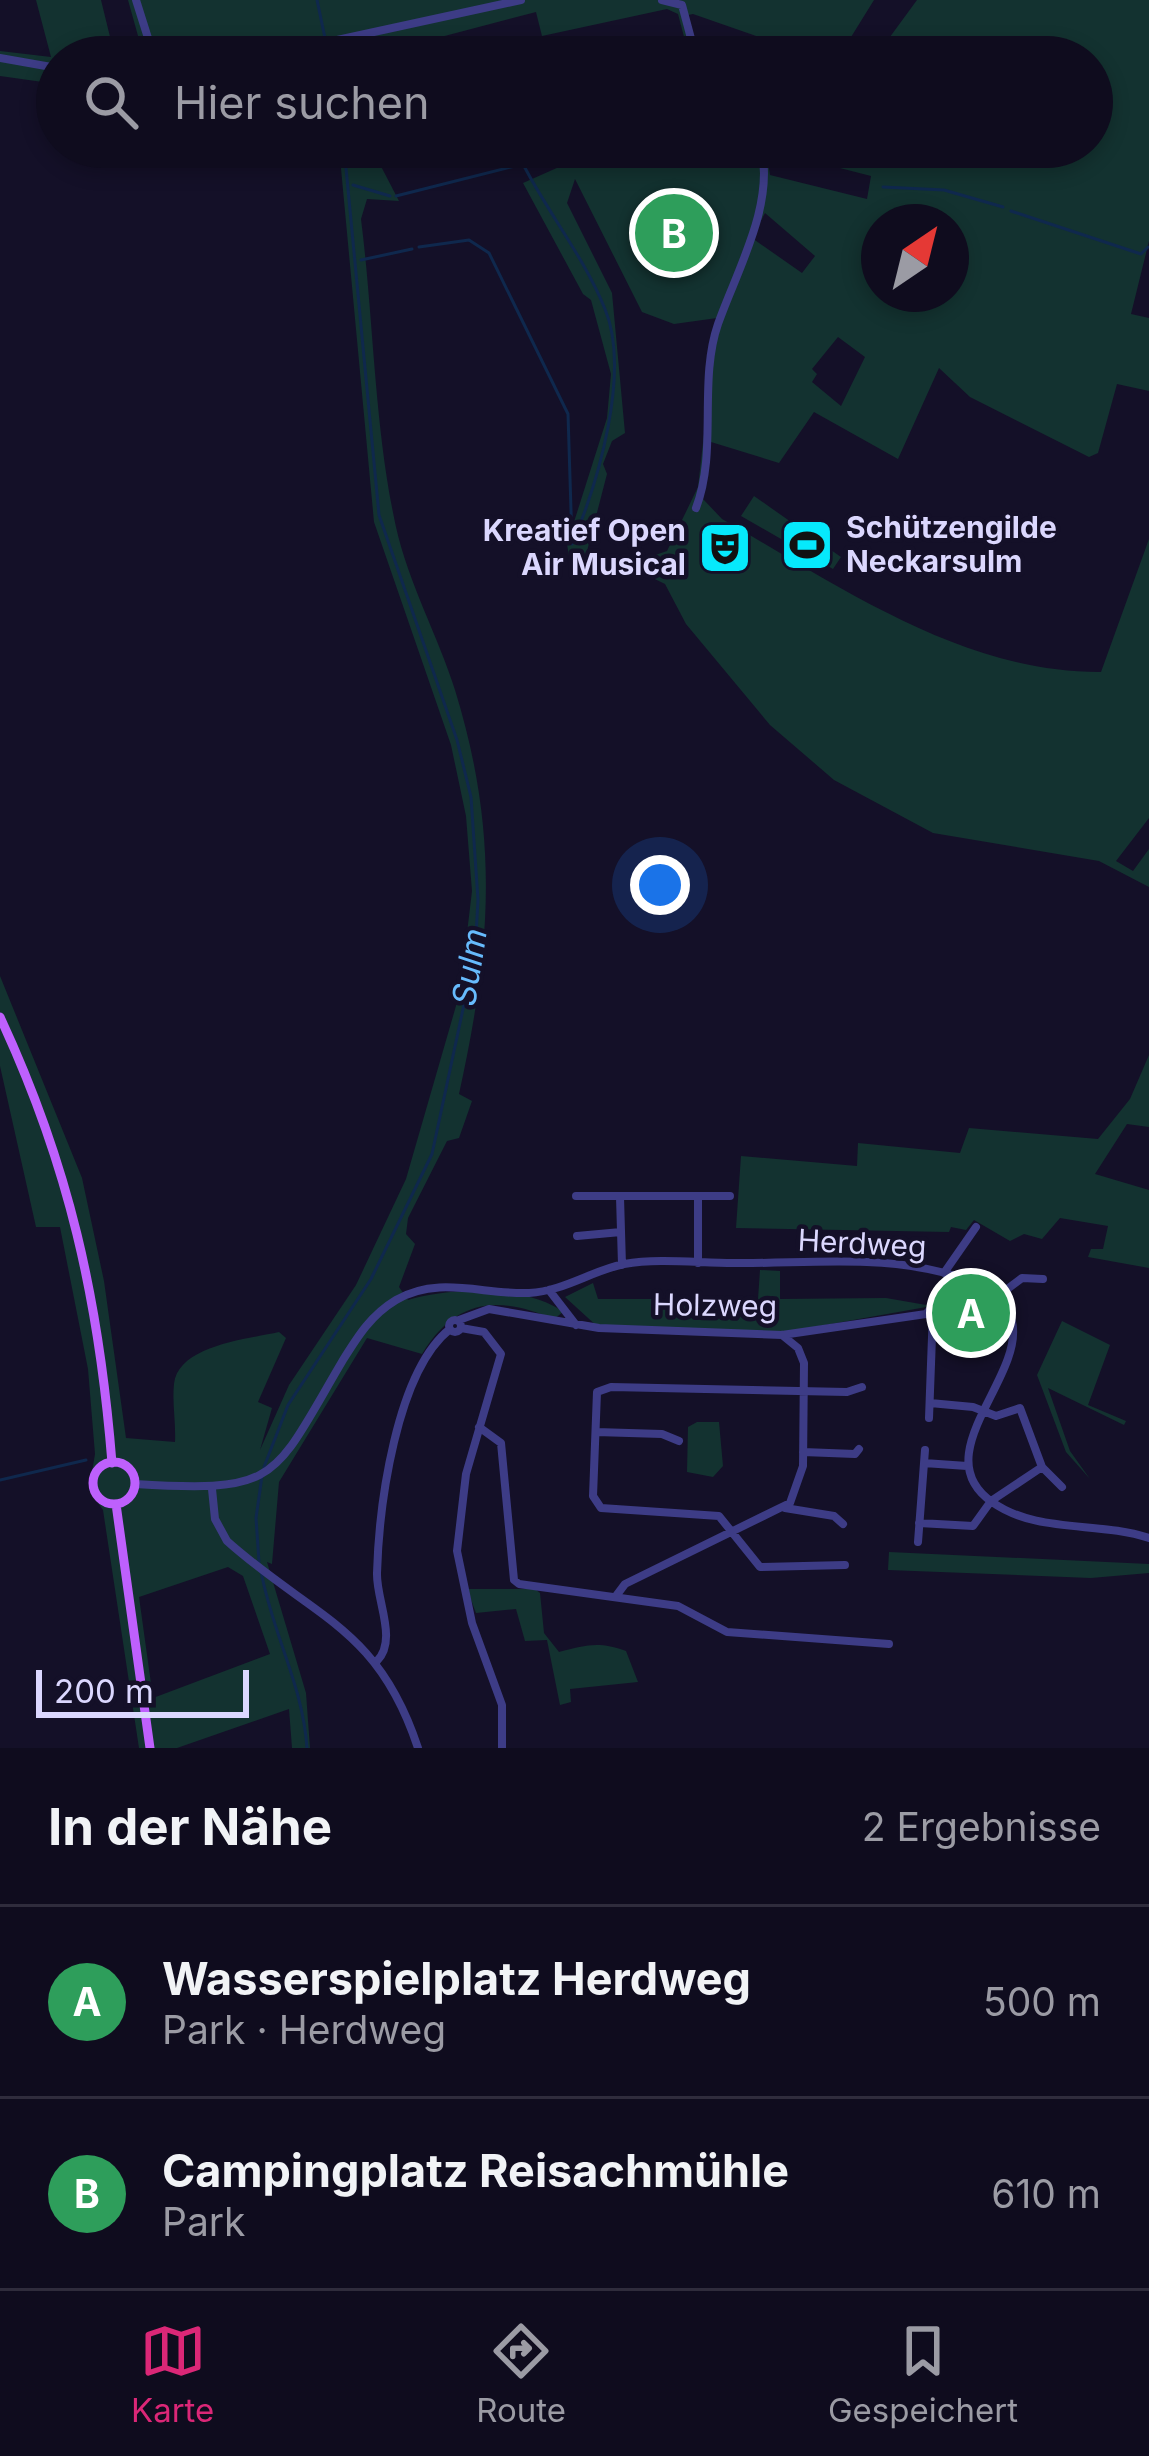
<!DOCTYPE html>
<html lang="de">
<head>
<meta charset="utf-8">
<style>
  body { margin:0; font-family:Inter,sans-serif; background:#1d1a2b; color:#f1f3f6 }
  .compass { position:absolute; left:861px; top:204px; width:108px; height:108px; border-radius:50%; background:#0f0c1e; box-shadow:0 6px 18px #0003; rotate:35deg }
  .scale { position:absolute; left:36px; bottom:30px; width:213px; box-sizing:border-box; padding-left:12px; border:6px solid #dbd7fe; border-top:0; font-size:33px; line-height:42px; white-space:nowrap; color:#dbd7fe; -webkit-text-stroke:9px #141028; paint-order:stroke }
  .you { position:absolute; left:660px; top:885px; width:42px; height:42px; margin:-30px; border:9px solid #fff; border-radius:50%; background:#1a73e8; box-shadow:0 0 0 18px #1a73e833 }
  .badge { display:grid; place-items:center; width:78px; height:78px; border-radius:50%; background:#db2777; color:#fff; font-size:39px; font-weight:700 }
  .pin { position:absolute; translate:-50% -50%; border:6px solid #fff; box-shadow:0 3px 12px #0006 }
  .list { margin:0; padding:0; list-style:none }
  h2 { display:flex; justify-content:space-between; align-items:center; height:156px; margin:0; padding:0 48px; font-size:51px }
  h2 small { font-size:39px; font-weight:400; color:#9b9ba4 }
  .list li { display:grid; grid-template-columns:78px 1fr auto; gap:36px; align-items:center; box-sizing:border-box; height:192px; padding:0 48px; border-top:3px solid #2f2c3c }
  .list b { display:block; font-size:45px; white-space:nowrap }
  .list p { margin:0; font-size:39px; white-space:nowrap; color:#9b9ba4 }
  .list em { font-size:39px; font-style:normal; color:#9b9ba4 }
  .icon { flex:none; width:66px; height:66px; fill:none; stroke:currentColor; stroke-width:2; stroke-linecap:round; stroke-linejoin:round }
  .map { position:relative; flex:none; width:1149px; height:1748px; overflow:hidden }
  .search { position:absolute; background:#0f0c1e; box-shadow:0 6px 18px #0003; left:36px; right:36px; top:36px; height:132px; display:flex; align-items:center; gap:30px; box-sizing:border-box; padding:0 42px; border-radius:66px; color:#9b9ba4; font-size:45px }
  .sheet { height:540px; background:#0f0c1e }
  nav { display:flex; justify-content:space-around; align-items:center; box-sizing:border-box; height:168px; border-top:3px solid #2f2c3c; background:#0f0c1e; font-size:33px; color:#9b9ba4 }
  nav a { display:grid; justify-items:center; gap:6px }
  nav .on { color:#db2777 }
  .map>svg:first-child { display:block }
  .green { fill:#133230; fill-rule:evenodd }
  .lines { fill:none; stroke-linecap:round; stroke-linejoin:round }
  .stream { stroke:#0f284d; stroke-width:3 }
  .minor { stroke:#3d3c86; stroke-width:8 }
  .major { stroke:#be60fd; stroke-width:9 }
  .labels { text-anchor:middle; stroke-width:9; stroke-linejoin:round; paint-order:stroke }
  .poi-label { font-size:30px; font-weight:bold; fill:#dbd7fe; stroke:#141028; text-anchor:start }
  .street-label { font-size:30px; fill:#dbd7fe; stroke:#141028 }
  .water-label { font-size:33px; font-style:italic; fill:#67bbfd; stroke:#141028 }
</style>
</head>
<body>
<div class="map">
<svg width="1149" height="1748" viewBox="0 0 1149 1748">
  <rect width="100%" height="100%" fill="#141028"/>
  <path class="green" d="M36 0H101L112 45 140 43 128 0H874L843 50 876 56 917 0H1149V241L1131 314 1149 318V391L1117 384 1098 453 1089 457 970 397 939 368 898 459 814 412 779 463 711 442 703 499 722 519C838 585 962 673 1101 672L1149 539V818L1116 861 1133 871 1149 849V887L1099 861 933 833 834 780 770 725 686 624 665 584 626 565 667 551 698 487 717 318 674 324 642 312 575 179 567 203 612 293 625 433 612 441 603 464 607 474 586 555 569 556 567 544 607 418 611 374 591 300 583 294 523 183 568 163 563 147H842L874 154 876 147H1092V57H816L693 14 688 15 699 57H642L688 52 678 14 667 9 542 36 536 12 365 57H57V84L0 76V51L51 57ZM766 149 871 176 867 199 770 175ZM765 213 815 256 802 273 752 238ZM879 222H951V294H879ZM838 337 865 357 841 406 812 382 817 374 812 369Z
    M339 147H371L399 201 367 199 361 219C374 322 374 426 396 527 408 582 438 636 455 690 500 836 491 948 459 1094L472 1101 459 1138 447 1141 408 1218 406 1234 415 1244 399 1287 408 1300C449 1287 530 1286 563 1312L554 1319C497 1295 456 1299 422 1354L367 1338 279 1482 272 1564 267 1562 306 1693 310 1748H292L289 1709 177 1748H139L103 1510 89 1490 95 1454 88 1369 60 1227H36L0 1066V976L82 1178 104 1281 126 1438 175 1442C176 1423 172 1403 174 1384 178 1345 249 1339 279 1332L286 1338 258 1402 272 1408 260 1450 289 1385 356 1285 406 1179 460 992 472 891 466 816 451 745 374 522ZM228 1567 243 1576 270 1654 153 1698 139 1597Z
    M754 496 841 557 833 569 741 516Z
    M1149 1055V1127L1127 1124 1095 1174 1149 1190V1268L1088 1257 1091 1249H1103L1108 1226 1060 1218 1042 1239 1024 1234 1010 1241 974 1220 966 1230 951 1227 949 1232 736 1228 741 1156 857 1166 858 1143 960 1153 969 1128 1098 1139 1130 1099Z
    M760 1270 780 1271V1299L886 1298 932 1306 786 1332 599 1328 565 1297 593 1283 598 1299H758Z
    M958 1287 997 1310 1005 1341 992 1337 990 1342 943 1325V1304Z
    M1062 1321 1110 1345 1088 1405 1126 1421 1124 1425 1048 1388 1070 1451 1090 1479 1066 1452 1037 1375Z
    M697 1422H719L723 1466 713 1477 687 1472 688 1427Z
    M889 1552 1149 1564V1573L1091 1578 888 1570Z
    M467 1589H535L540 1593 544 1633 559 1652C586 1645 599 1641 626 1651L638 1682 570 1689 571 1702 560 1705 547 1640 525 1641 516 1609 476 1613Z"/>
  <g class="lines">
    <path class="stream" d="M317 0 325 38
      M523 164C548 213 584 257 605 309 631 372 598 483 572 544
      M353 185 390 196
      M883 187 944 190 1003 207
      M396 196 523 164 554 150
      M1011 211 1141 254 1148 247
      M419 247 469 240 489 253 568 414 572 542
      M361 260 412 249
      M264 1467 288 1405 371 1279 432 1154 475 953 478 900 471 797 457 740 379 515 344 147
      M0 1480 86 1460
      M259 1562 256 1518 262 1476
      M261 1571C272 1633 303 1685 307 1748"/>
    <path class="minor" d="M136 0 154 57
      M662 0 682 5 696 57
      M259 57 521 0
      M0 58 57 68
      M696 508C718 451 698 382 718 324 737 270 775 205 761 147
      M576 1196H730
      M620 1197 622 1265
      M577 1236 621 1232
      M698 1263V1196
      M944 1273 976 1227
      M549 1290 576 1325
      M994 1299 1022 1278 1043 1279
      M449 1326a6 6 0 1 1 12 0a6 6 0 1 1-12 0Z
      M459 1320 489 1309 599 1328 782 1335 926 1314 958 1278
      M461 1328 484 1332 501 1354 466 1474 457 1551 472 1623 502 1705V1748
      M930 1403 973 1407 996 1416 1020 1408 1042 1467 1062 1487
      M929 1418 933 1310
      M479 1427 501 1443 514 1580 519 1584 678 1606 727 1632 889 1644
      M596 1432 662 1434 679 1441
      M803 1452 855 1454 859 1449
      M924 1463 967 1466
      M135 1484C281 1493 272 1480 343 1360 358 1336 371 1315 396 1300 439 1275 483 1295 529 1293 564 1291 591 1271 624 1264 659 1258 698 1263 733 1263 800 1264 875 1255 941 1272 1119 1318 900 1438 992 1502 1037 1534 1098 1521 1149 1538
      M212 1489 215 1519 227 1541C313 1618 378 1626 418 1748
      M785 1508 834 1516 843 1524
      M919 1523 973 1526 991 1501 1042 1467
      M918 1542 925 1450
      M845 1565 760 1567 719 1516 601 1508 593 1496 597 1392 611 1387 847 1392 862 1387
      M616 1596 625 1584 790 1503 803 1466 804 1363 798 1348 782 1335
      M377 1661C398 1640 376 1600 377 1573 379 1506 396 1372 450 1329"/>
    <path class="major" d="M0 1017C69 1165 99 1300 112 1463
      M93 1483a21 21 0 1 1 42 0a21 21 0 1 1-42 0Z
      M116 1504 150 1748"/>
  </g>
  <defs>
    <g id="stadium-square" transform="scale(2.7)"><rect x="-9" y="-9" width="18" height="18" rx="4" fill="#06e9fc" stroke="#141028"/><path d="M0-5a6.5 5 0 1 0 0 10a6.5 5 0 1 0 0-10ZM-3.5-1.8h7v3.6h-7Z" fill="#111"/></g>
    <g id="theatre-square" transform="scale(2.7)"><rect x="-9" y="-9" width="18" height="18" rx="4" fill="#06e9fc" stroke="#141028"/><path d="M-5-5.5Q0-4 5-5.5V0Q5 5 0 6Q-5 5-5 0ZM-3.3-2.5H-1v1.5H-3.3ZM1-2.5H3.3v1.5H1ZM-2.8 1Q0 5.5 2.8 1Z" fill="#111"/></g>
  </defs>
  <g fill-rule="evenodd">
    <use href="#stadium-square" x="807" y="545"/>
    <use href="#theatre-square" x="725" y="548"/>
  </g>
  <g class="labels">
    <g class="poi-label">
      <text x="846" y="538">Schützengilde<tspan x="846" dy="34">Neckarsulm</tspan></text>
      <text x="686" y="541" text-anchor="end">Kreatief Open<tspan x="686" dy="34">Air Musical</tspan></text>
    </g>
    <g class="street-label">
      <text transform="translate(862 1244) rotate(3)" y="10">Herdweg</text>
      <text transform="translate(715 1306) rotate(1)" y="10">Holzweg</text>
    </g>
    <g class="water-label">
      <text transform="translate(469 967) rotate(-81)" y="12">Sulm</text>
    </g>
  </g>
</svg>
<svg class="compass" viewBox="-18 -18 36 36"><path d="M0-13l5 13h-10z" fill="#e53935"/><path d="M0 13l5-13h-10z" fill="#9b9ba4"/></svg>
<div class="scale">200 m</div>
<div class="you"></div>
<div class="pin badge" style="left:971px;top:1313px;background:#2e9e5b">A</div>
<div class="pin badge" style="left:674px;top:233px;background:#2e9e5b">B</div>
<div class="search"><svg class="icon" aria-label="search" viewBox="0 0 24 24"><circle cx="10" cy="10" r="6"/><path d="M15 15l6 6"/></svg>Hier suchen</div>
</div>
<section class="sheet">
<h2>In der Nähe<small>2 Ergebnisse</small></h2>
<ul class="list">
<li><span class="badge" style="background:#2e9e5b">A</span><div><b>Wasserspielplatz Herdweg</b><p>Park · Herdweg</p></div><em>500 m</em></li>
<li><span class="badge" style="background:#2e9e5b">B</span><div><b>Campingplatz Reisachmühle</b><p>Park</p></div><em>610 m</em></li>
</ul>
</section>
<nav>
<a class="on"><svg class="icon" aria-label="map" viewBox="0 0 24 24"><path d="M3 6l6-2 6 2 6-2v14l-6 2-6-2-6 2zM9 4v14M15 6v14"/></svg>Karte</a>
<a><svg class="icon" aria-label="directions" viewBox="0 0 24 24"><path d="M12 3l9 9-9 9-9-9zM9 14v-3h6M13 9l2 2-2 2"/></svg>Route</a>
<a><svg class="icon" aria-label="saved" viewBox="0 0 24 24"><path d="M7 4h10v16l-5-4-5 4z"/></svg>Gespeichert</a>
</nav>
</body>
</html>
